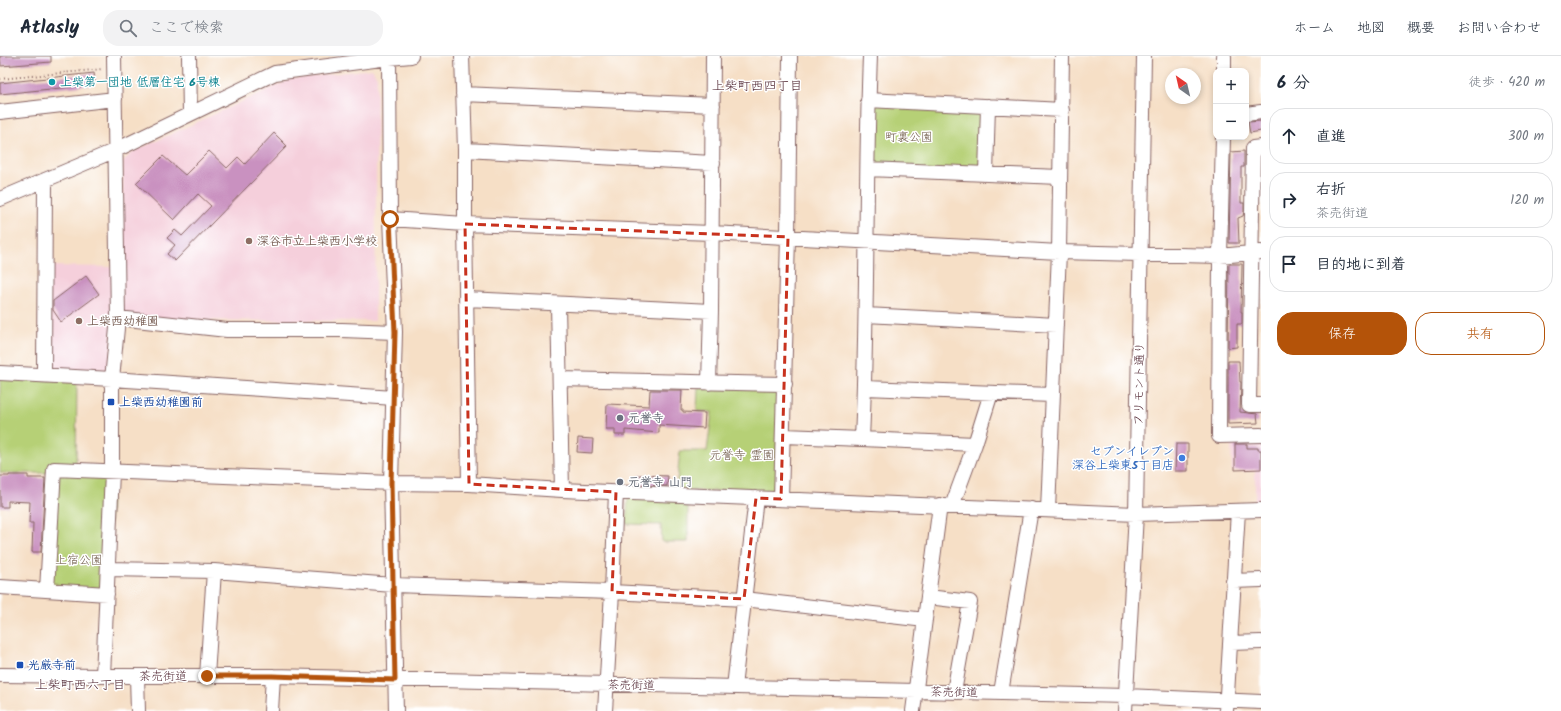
<!DOCTYPE html>
<html lang="ja">
<head>
<meta charset="utf-8">
<style>
  body { margin:0; font-family:Kalam,"Klee One",sans-serif; background:#f2f2f3; color:#1f2937 }
  .controls { position:absolute; right:12px; top:12px; display:grid; overflow:hidden; border-radius:8px; box-shadow:0 2px 6px #0003 }
  .controls button { width:36px; height:36px; display:grid; place-items:center; padding:0; border:0; border-bottom:1px solid #e0e1e3; background:#fff; color:#1f2937; font:20px sans-serif }
  .compass { position:absolute; left:1165px; top:12px; width:36px; height:36px; border-radius:50%; background:#fff; box-shadow:0 2px 6px #0003; rotate:326deg }
  .stop { position:absolute; width:12px; height:12px; margin:-9px; border:3px solid #b45309; border-radius:50%; background:#fff }
  .stop.end { background:#b45309; border-color:#fff; box-shadow:0 1px 4px #0008 }
  .list { margin:0; padding:0; list-style:none }
  h2 { display:flex; justify-content:space-between; align-items:center; height:52px; margin:0; padding:0 16px; font-size:17px }
  h2 small { font-size:13px; font-weight:400; color:#747a83 }
  .list li { display:grid; grid-template-columns:26px 1fr auto; gap:12px; align-items:center; box-sizing:border-box; height:56px; margin:0 8px 8px; padding:0 8px; border:1px solid #e0e1e3; border-radius:16px }
  .list b { display:block; font-size:15px; white-space:nowrap }
  .list p { margin:0; font-size:13px; white-space:nowrap; color:#747a83 }
  .list em { font-size:13px; font-style:normal; color:#747a83 }
  .actions { display:flex; gap:8px; padding:12px 16px }
  .actions a { flex:1; padding:9px 0; border:1px solid #b45309; border-radius:16px; text-align:center; font-size:14px; color:#b45309 }
  .actions .main { background:#b45309; color:#fff }
  .icon { flex:none; width:22px; height:22px; fill:none; stroke:currentColor; stroke-width:2; stroke-linecap:round; stroke-linejoin:round }
  .map { position:relative; flex:none; width:1261px; height:655px; overflow:hidden }
  header { display:flex; align-items:center; gap:24px; box-sizing:border-box; height:56px; padding:0 20px; background:#fff; border-bottom:1px solid #e0e1e3 }
  header strong { font-size:19px }
  nav { display:flex; gap:22px; margin-inline-start:auto; font-size:14px }
  .search { width:280px; height:36px; background:#f2f2f3; display:flex; align-items:center; gap:10px; box-sizing:border-box; padding:0 14px; border-radius:16px; color:#747a83; font-size:15px }
  main { display:flex }
  aside { flex:1; background:#fff }
  .map>svg:first-child { display:block }
  .built { fill:#f5cfdb }
  .green { fill:#b6d076; stroke:#807850 }
  .building { fill:#c991c0 }
  .lines { fill:none; stroke-linecap:round; stroke-linejoin:round }
  .minor-casing { stroke:#866261; stroke-width:16 }
  .path { stroke:#866261; stroke-width:2; stroke-dasharray:1 3; stroke-linecap:butt }
  .minor { stroke:#fff; stroke-width:14 }
  .route { stroke:#b45309; stroke-width:5 }
  .marked { fill:none; stroke:#c8321e; stroke-width:3; stroke-dasharray:8 5; stroke-linejoin:round }
  .culture-dot { fill:#0f9aa8; stroke:#fff; stroke-width:1.5 }
  .education-dot { fill:#8d6e63; stroke:#fff; stroke-width:1.5 }
  .transit-dot { fill:#1a4fb4; stroke:#fff; stroke-width:1.5 }
  .worship-dot { fill:#6b7280; stroke:#fff; stroke-width:1.5 }
  .shop-dot { fill:#3f7fe0; stroke:#fff; stroke-width:1.5 }
  .labels { text-anchor:middle; stroke-width:3; stroke-linejoin:round; paint-order:stroke }
  .culture-label { font-size:12px; font-weight:bold; fill:#0d838f; stroke:#fff; text-anchor:start }
  .park-label { font-size:12px; fill:#6a5442; stroke:#fff }
  .education-label { font-size:12px; font-weight:bold; fill:#785e54; stroke:#fff; text-anchor:start }
  .street-label { font-size:12px; fill:#4a1f2b; stroke:#fff }
  .transit-label { font-size:12px; font-weight:bold; fill:#164399; stroke:#fff; text-anchor:start }
  .worship-label { font-size:12px; font-weight:bold; fill:#5b616d; stroke:#fff; text-anchor:start }
  .shop-label { font-size:12px; font-weight:bold; fill:#366cbe; stroke:#fff; text-anchor:end }
  .neighbourhood-label { font-size:13px; fill:#4a1f2b; stroke:#fff }
</style>
</head>
<body>
<header>
<strong>Atlasly</strong>
<div class="search"><svg class="icon" aria-label="search" viewBox="0 0 24 24"><circle cx="10" cy="10" r="6"/><path d="M15 15l6 6"/></svg>ここで検索</div>
<nav><a>ホーム</a><a>地図</a><a>概要</a><a>お問い合わせ</a></nav>
</header>
<main>
<div class="map">
<svg width="1261" height="655" viewBox="0 0 1261 655">
  <rect width="100%" height="100%" fill="#fff"/>
  <filter id="ink" filterUnits="userSpaceOnUse"><feTurbulence type="fractalNoise" baseFrequency=".025" numOctaves="2"/><feDisplacementMap in="SourceGraphic" scale="8" xChannelSelector="R" yChannelSelector="G"/><feConvolveMatrix kernelMatrix="1 2 1 2 8 2 1 2 1" color-interpolation-filters="sRGB"/></filter>
  <filter id="wash" filterUnits="userSpaceOnUse"><feTurbulence type="fractalNoise" baseFrequency=".012" numOctaves="4" result="noise"/><feDisplacementMap in="SourceGraphic" scale="16" xChannelSelector="R" yChannelSelector="G"/><feGaussianBlur stdDeviation="0.9" result="paint"/><feColorMatrix in="noise" values="0 0 0 0 0 0 0 0 0 0 0 0 0 0 0 0 0 1.4 0 .05"/><feComposite in="paint" operator="in"/></filter>
  <g filter="url(#wash)">
    <rect width="100%" height="100%" fill="#f6dfc6"/>
    <path class="built" d="M372 13 377 21 375 265 122 264 123 105 134 95 291 23Z
      M46 210 113 211 111 321 45 318Z
      M1261 385V447H1255V415H1232L1231 386Z"/>
    <path class="green" d="M868 44 988 50 986 118 868 113Z
      M0 322 77 325 76 410 48 417H0Z
      M698 331 780 333 777 437 676 434 680 395H707L712 356 697 355Z
      M54 413 112 416 107 538 47 534Z
      M628 441 688 443V486H662L661 469 626 468Z"/>
    <g id="blocks">
      <path class="building" d="M0 0H51V6L1 10Z
        M94 17 95 25 90 26 91 29 0 38V27Z
        M1261 65V75L1250 77 1248 66Z
        M274 77 287 90 175 205 167 198 175 189 167 182 175 174 182 180 211 150 198 138 174 164 136 127 163 100 185 119 209 95 227 112 238 101 245 108Z
        M1244 95V111H1241V147H1244V155L1243 160 1238 162 1239 187H1229L1231 96Z
        M1229 208H1242L1241 256H1242V268H1237V291L1228 292Z
        M86 220 99 238 61 266 53 254V245Z
        M1228 305H1239L1240 326H1241L1240 356 1257 358 1258 367 1228 368Z
        M650 334H682L681 354H683V356L705 357 704 372 659 369V377L625 374V379H615V373H606L607 348 649 350Z
        M578 382 593 383 592 397 577 396Z
        M1176 388H1188V415H1175Z
        M1235 388H1247V392H1258V394H1261V413L1235 414Z
        M9 419H28V422H45L41 496H32L33 467H29L30 446 8 445V451H0V420H9Z
        M639 419 668 420 667 430 638 429Z"/>
    </g>
  </g>
  <g filter="url(#ink)">
    <use href="#blocks" fill-opacity="0" stroke="#866261" stroke-width="1"/>
    <g class="lines">
      <g class="minor-casing">
        <path id="minor" d="M189 0 190 58
          M462 0 465 94V168L469 428
          M389 2 390 163 395 276 391 427 396 655
          M1224 15V0
          M463 38 713 49
          M868 44 1062 54
          M0 56 115 43
          M1246 58 1261 56
          M1223 81 1220 200 1219 380 1261 379
          M1261 91 1253 92 1249 349H1261
          M465 94 713 107
          M868 113 1060 121
          M986 118 988 50
          M0 143 116 94 275 17 389 2 411 0
          M390 163 465 168 712 177 1059 196 1220 200 1261 196
          M467 243 711 255 713 0
          M558 249 562 434
          M866 259 1056 269
          M118 262 227 274H342L395 276
          M0 317 112 323 394 342
          M44 319 45 124
          M560 323 785 328
          M709 327 711 255
          M865 332 1053 339
          M784 380 862 383C868 256 865 128 870 0
          M862 383 975 388
          M781 443 788 181 790 0
          M952 450 975 388 991 337
          M1048 454 1059 196 1062 0
          M108 513 214 515 393 529 612 536 744 543 925 564
          M1233 525 1261 524
          M0 531 107 538
          M47 534 54 413 391 427 469 428 562 434 1136 458 1261 454
          M928 541 970 546 954 636
          M1230 587 1261 586
          M0 619 103 620H273L1126 640 1261 646
          M103 620 112 416V323L118 262 114 0
          M137 620 138 655
          M207 620 214 515
          M734 631 756 442
          M1001 637 1031 453
          M271 655 273 620
          M605 655 612 536 616 436
          M913 655 940 449
          M1125 655 1136 458 1144 0
          M1226 655 1238 455"/>
      </g>
      <path class="path" d="M0 23 103 13"/>
      <use href="#minor" class="minor"/>
    </g>
  </g>
  <g class="lines" filter="url(#ink)">
    <path class="route" d="M207 620H272L395 624 391 427 395 276 390 163"/>
  </g>
  <path class="marked" d="M465 168 788 181 781 443 756 442 744 543 612 536 616 436 469 428Z"/>
  <circle class="culture-dot" cx="52" cy="26" r="4"/>
  <g class="education-dot">
    <circle cx="249" cy="185" r="4"/>
    <circle cx="79" cy="265" r="4"/>
  </g>
  <g class="transit-dot">
    <rect x="107" y="342" width="8" height="8" rx="2"/>
    <rect x="16" y="605" width="8" height="8" rx="2"/>
  </g>
  <g class="worship-dot">
    <circle cx="620" cy="362" r="4"/>
    <circle cx="620" cy="426" r="4"/>
  </g>
  <circle class="shop-dot" cx="1182" cy="402" r="4"/>
  <g class="labels">
    <g class="culture-label">
      <text x="60" y="30">上柴第一団地 低層住宅 6号棟</text>
    </g>
    <g class="park-label">
      <text x="909" y="85">町裏公園</text>
      <text x="742" y="403">元誉寺 霊園</text>
      <text x="79" y="508">上宿公園</text>
    </g>
    <g class="education-label">
      <text x="257" y="189">深谷市立上柴西小学校</text>
      <text x="87" y="269">上柴西幼稚園</text>
    </g>
    <g class="street-label">
      <text transform="translate(1139 328) rotate(-89)" y="4">フリモント通り</text>
      <text x="163" y="624">茶売街道</text>
      <text transform="translate(631 629) rotate(1)" y="4">茶売街道</text>
      <text transform="translate(954 636) rotate(1)" y="4">茶売街道</text>
    </g>
    <g class="transit-label">
      <text x="119" y="350">上柴西幼稚園前</text>
      <text x="28" y="613">光厳寺前</text>
    </g>
    <g class="worship-label">
      <text x="628" y="366">元誉寺</text>
      <text x="628" y="430">元誉寺 山門</text>
    </g>
    <g class="shop-label">
      <text x="1174" y="399">セブンイレブン<tspan x="1174" dy="14">深谷上柴東5丁目店</tspan></text>
    </g>
    <g class="neighbourhood-label">
      <text x="757" y="34">上柴町西四丁目</text>
      <text x="80" y="633">上柴町西六丁目</text>
    </g>
  </g>
</svg>
<div class="controls">
<button>+</button>
<button>−</button>
</div>
<svg class="compass" viewBox="-18 -18 36 36"><path d="M0-13l5 13h-10z" fill="#e53935"/><path d="M0 13l5-13h-10z" fill="#747a83"/></svg>
<div class="stop" style="left:390px;top:163px"></div>
<div class="stop end" style="left:207px;top:620px"></div>
</div>
<aside>
<h2>6 分<small>徒歩 · 420 m</small></h2>
<ul class="list">
<li><svg class="icon" aria-label="ahead" viewBox="0 0 24 24"><path d="M12 20V5M6 11l6-6 6 6"/></svg><div><b>直進</b></div><em>300 m</em></li>
<li><svg class="icon" aria-label="right" viewBox="0 0 24 24"><path d="M7 20v-9h11M14 6l5 5-5 5"/></svg><div><b>右折</b><p>茶売街道</p></div><em>120 m</em></li>
<li><svg class="icon" aria-label="arrive" viewBox="0 0 24 24"><path d="M6 21V4h12l-3 4 3 4H6"/></svg><div><b>目的地に到着</b></div></li>
</ul>
<div class="actions"><a class="main">保存</a><a>共有</a></div>
</aside>
</main>
</body>
</html>
